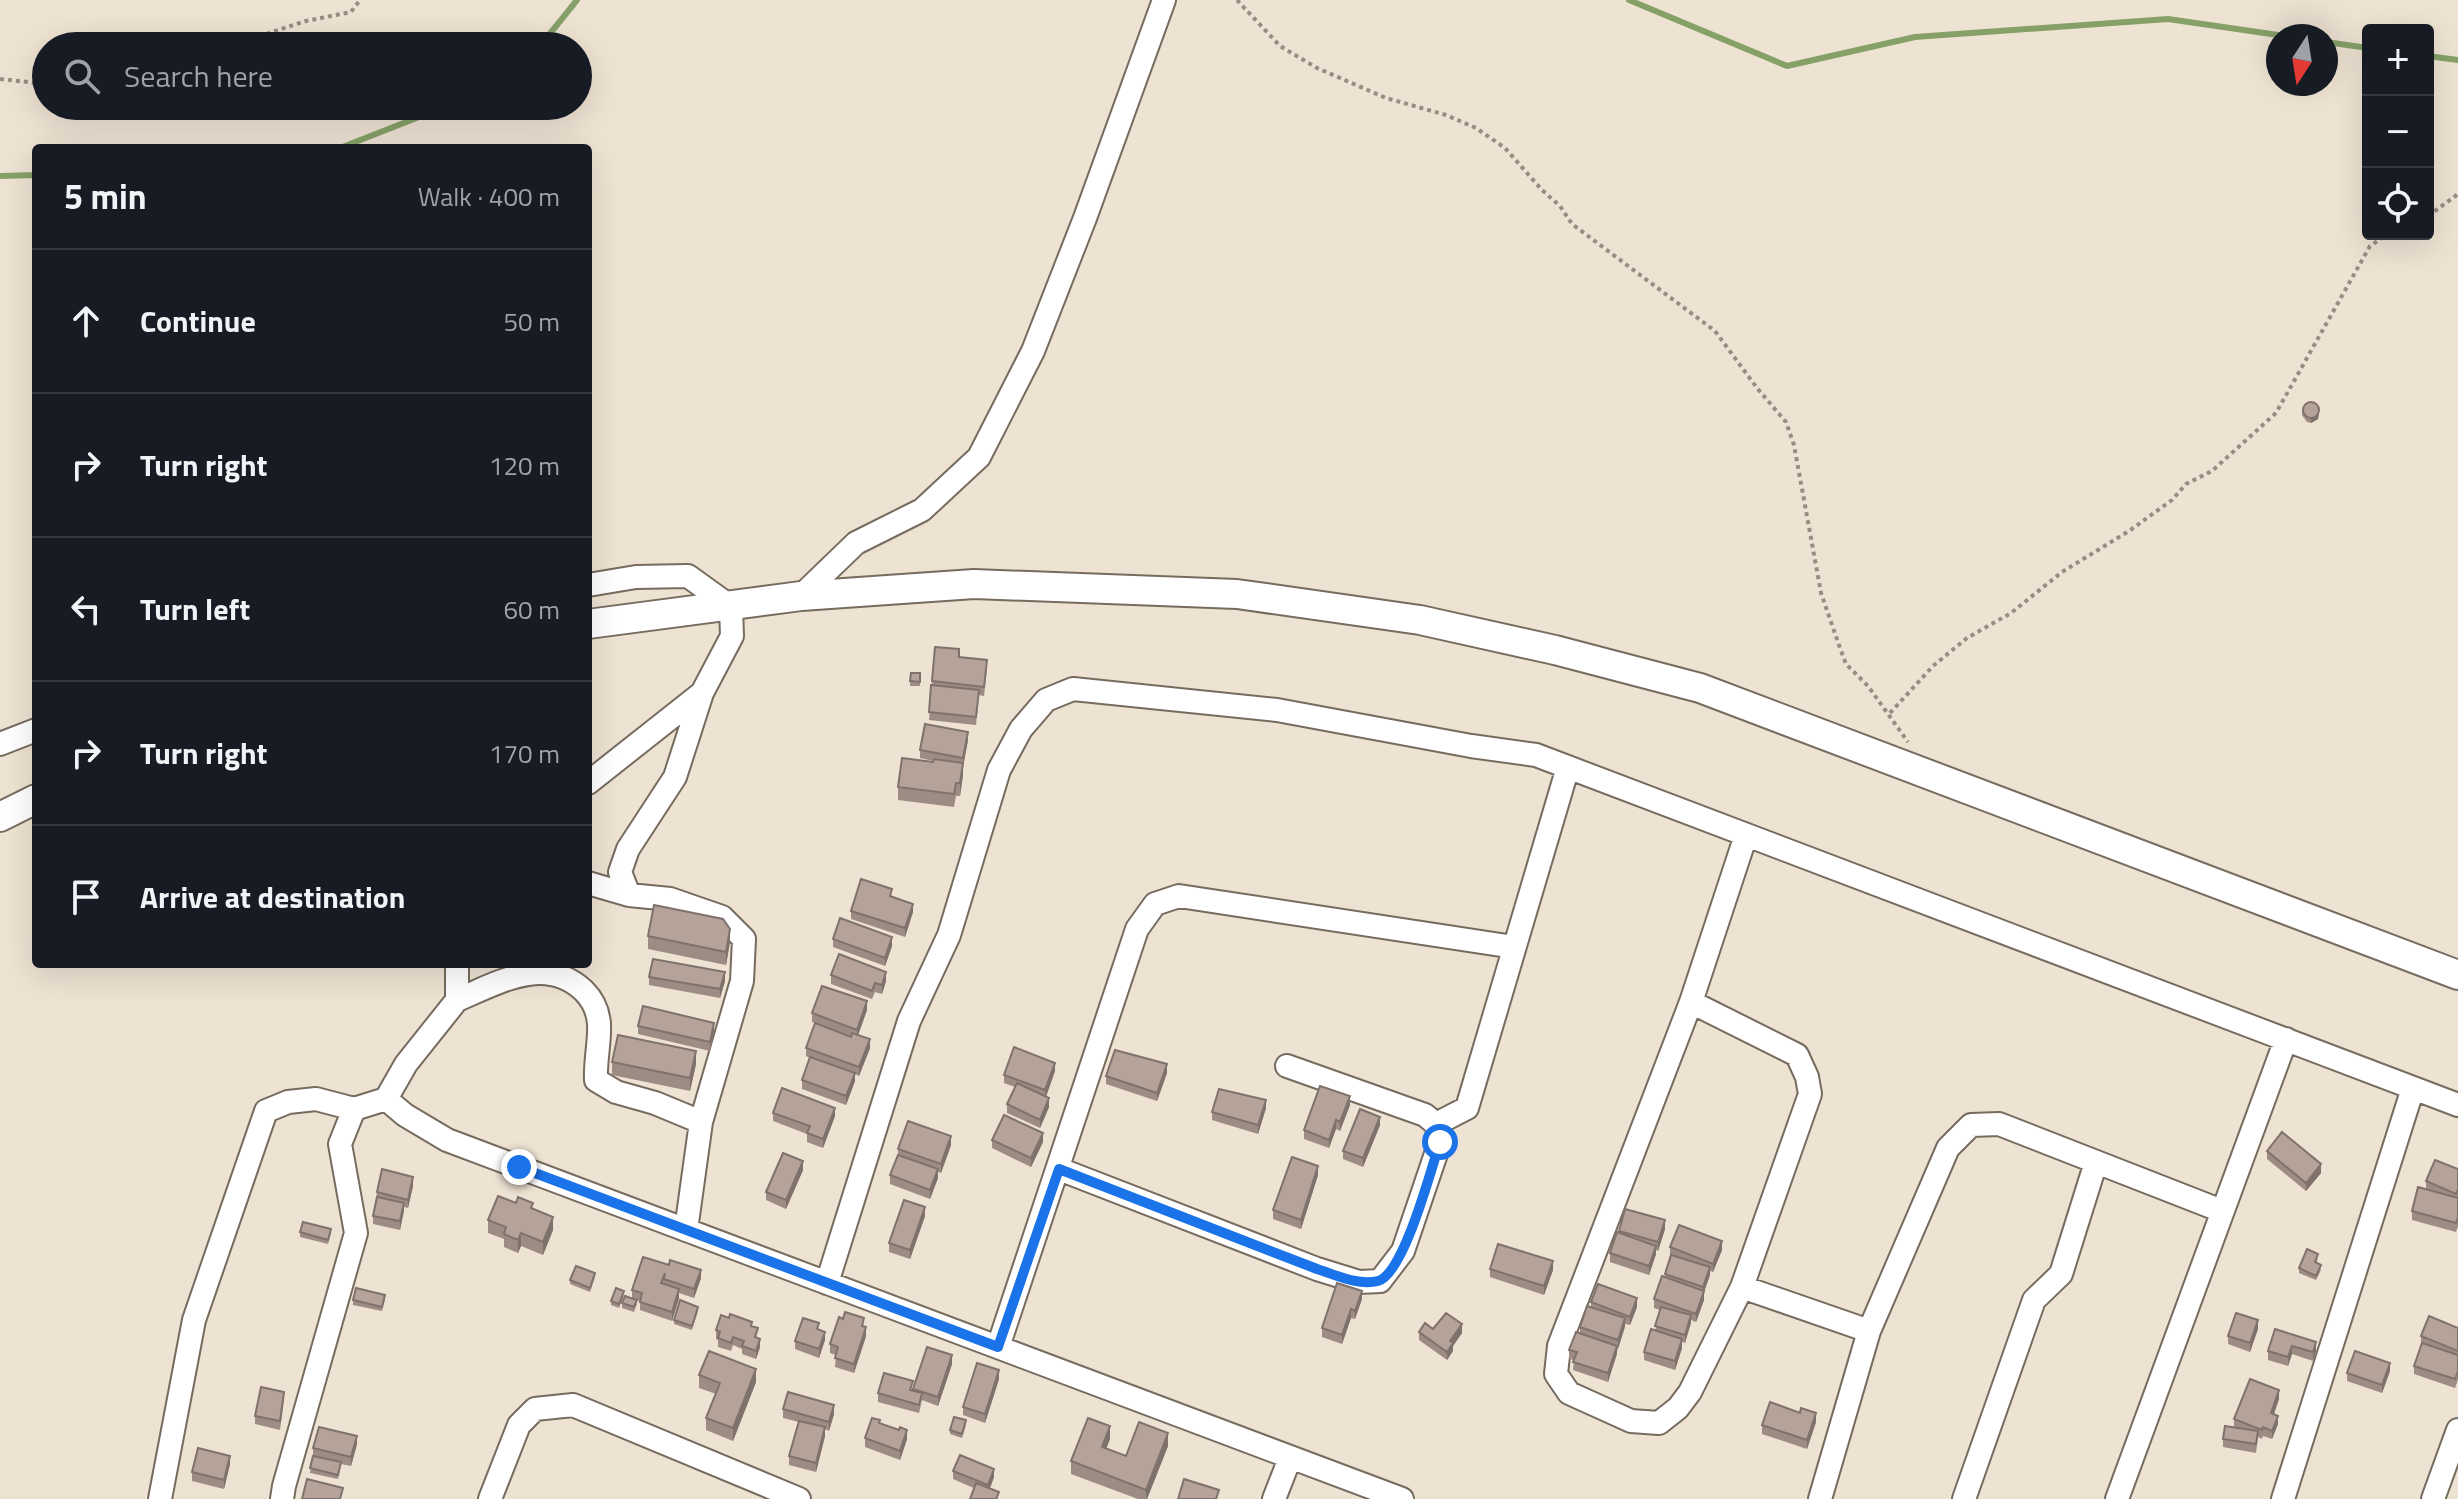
<!DOCTYPE html>
<html lang="en">
<head>
<meta charset="utf-8">
<style>
  body { margin:0; font-family:"Titillium Web",sans-serif; background:#242831; color:#f1f3f6 }
  .controls { position:absolute; right:24px; top:24px; display:grid; overflow:hidden; border-radius:8px; box-shadow:0 8px 32px #0002 }
  .controls button { width:72px; height:72px; display:grid; place-items:center; padding:0; border:0; border-bottom:2px solid #363941; background:#171b24; color:#f1f3f6; font:40px sans-serif }
  .compass { position:absolute; left:2266px; top:24px; width:72px; height:72px; border-radius:50%; background:#171b24; box-shadow:0 8px 32px #0002; rotate:192deg }
  .stop { position:absolute; width:24px; height:24px; margin:-18px; border:6px solid #1a73e8; border-radius:50%; background:#fff }
  .stop.end { background:#1a73e8; border-color:#fff; box-shadow:0 2px 8px #0008 }
  .list { margin:0; padding:0; list-style:none }
  h2 { display:flex; justify-content:space-between; align-items:center; height:104px; margin:0; padding:0 32px; font-size:34px }
  h2 small { font-size:26px; font-weight:400; color:#9ea1a6 }
  .list li { display:grid; grid-template-columns:52px 1fr auto; gap:24px; align-items:center; box-sizing:border-box; height:144px; padding:0 32px; border-top:2px solid #363941 }
  .list b { display:block; font-size:30px; white-space:nowrap }
  .list em { font-size:26px; font-style:normal; color:#9ea1a6 }
  .icon { flex:none; width:44px; height:44px; fill:none; stroke:currentColor; stroke-width:2; stroke-linecap:round; stroke-linejoin:round }
  .map { position:relative; flex:none; width:2458px; height:1499px; overflow:hidden }
  .search { position:absolute; background:#171b24; box-shadow:0 8px 32px #0002; left:32px; top:32px; width:560px; height:88px; display:flex; align-items:center; gap:20px; box-sizing:border-box; padding:0 28px; border-radius:44px; color:#9ea1a6; font-size:30px }
  .panel { position:absolute; background:#171b24; box-shadow:0 8px 32px #0002; left:32px; top:144px; width:560px; height:824px; border-radius:8px }
  .map>svg:first-child { display:block }
  .lines { fill:none; stroke-linecap:round; stroke-linejoin:round }
  .stream { stroke:#86a168; stroke-width:6 }
  .minor-casing { stroke:#766b5e; stroke-width:26 }
  .major-casing { stroke:#766b5e; stroke-width:32 }
  .path { stroke:#978e83; stroke-width:4; stroke-dasharray:4 4; stroke-linecap:butt }
  .minor { stroke:#fff; stroke-width:22 }
  .major { stroke:#fff; stroke-width:28 }
  .wall { fill:#9c8c84 }
  .shaded-wall { fill:#7f726c }
  .building { fill:#b5a39a; stroke:#7f726c; stroke-width:2 }
  .route { stroke:#1a73e8; stroke-width:10 }
</style>
</head>
<body>
<div class="map">
<svg width="2458" height="1499" viewBox="0 0 2458 1499">
  <rect width="100%" height="100%" fill="#eee2d2"/>
  <g class="lines">
    <path class="stream" d="M1629 0 1787 66 1915 37 2168 19 2285 36
      M2326 42 2368 48
      M540 46 577 0
      M2428 56 2458 60
      M340 148 447 106
      M0 176 36 175"/>
    <g class="minor-casing">
      <path id="minor" d="M588 585 636 577 688 576 731 607 732 636 702 693 675 777 628 849 620 872 629 895
        M801 596 856 543 922 510 979 457 1033 351 1085 218 1164 0
        M0 744 36 730
        M588 783 702 693
        M588 883 629 895 670 899 722 917 744 939 742 981 701 1122 686 1230
        M457 1000C498 983 545 954 584 991 593 1000 598 1010 599 1024 600 1042 595 1061 596 1080L616 1092 655 1103 701 1122
        M1691 1002 1797 1055 1807 1077 1810 1094 1742 1287 1690 1392 1678 1408 1659 1423 1631 1421 1569 1393 1556 1374 1559 1346 1691 1002 1746 835
        M386 1099 405 1115 447 1140 1402 1499
        M1436 1124 1467 1108 1568 767
        M1059 1169 1317 1269 1359 1282 1380 1281 1403 1251 1440 1142 1436 1124 1425 1115 1287 1066
        M827 1283 909 1021 949 935 999 770 1021 729 1046 700 1073 689 1277 710 1471 746 1536 755 2458 1105
        M1742 1287 1869 1331
        M998 1347 1137 929 1155 904 1179 896 1514 947
        M160 1499 194 1320 266 1111 288 1102 316 1099 354 1109 386 1099 406 1064 457 1000V964
        M282 1499 284 1486 356 1233 340 1144 354 1109
        M490 1499 519 1425 535 1409 573 1405 799 1499
        M1274 1499 1290 1458
        M1820 1499 1869 1331 1948 1148 1971 1125 1999 1124 2222 1211
        M1964 1499 2034 1300 2061 1274 2096 1162
        M2117 1499 2286 1039
        M2283 1499 2413 1088
        M2433 1499 2458 1430"/>
    </g>
    <g class="major-casing">
      <path id="major" d="M588 624 801 596 974 584 1237 594 1420 620 1555 650 1700 688 2458 975
        M0 817 36 799"/>
    </g>
    <path class="path" d="M1237 0 1280 46 1317 68 1386 98 1446 115 1476 128 1505 148 1542 190 1560 206 1572 224 1715 331 1757 388 1786 422 1794 445 1821 593 1840 648 1846 664 1868 686 1908 742
      M119 46 124 40 155 36 241 42 306 21 351 12 360 0
      M0 79 46 84
      M2428 216 2458 194
      M1890 713 1933 666 1967 638 2011 613 2062 572 2129 531 2172 500 2186 484 2212 471 2276 413 2370 246 2388 234"/>
    <use href="#minor" class="minor"/>
    <use href="#major" class="major"/>
  </g>
  <path class="wall" d="M2302 411 2319 414 2318 419 2311 423 2307 422 2302 415Z
    M935 647 987 669 984 696 979 695 976 725 929 720Z
    M911 673H920V686H910Z
    M968 740 963 767 960 796H956L954 807 898 800V787L933 762V761L920 758V750Z
    M892 897 913 912 905 937 851 919V911Z
    M648 936 730 942 726 965 648 949Z
    M833 939 892 946 885 966 833 947Z
    M831 975 886 981 882 994 875 992 872 999 831 984Z
    M649 977 725 981 720 998 649 985Z
    M867 1010 858 1035 870 1048 859 1076 855 1074V1081L846 1105 802 1089V1080L810 1058 806 1056V1048L851 1036 812 1022V1013Z
    M638 1026 714 1031 710 1051 638 1034Z
    M612 1062 696 1064 690 1091 612 1075Z
    M1055 1071 1046 1097 1049 1107 1040 1128 1007 1113V1104L1015 1087 1004 1083V1075Z
    M1167 1073 1157 1101 1106 1084V1076Z
    M1350 1105 1340 1131 1336 1129 1329 1148 1304 1139V1130Z
    M1266 1108 1258 1134 1212 1120V1112Z
    M773 1113 835 1116 823 1148 807 1142V1134L773 1121Z
    M1380 1125 1363 1167 1343 1159V1151Z
    M992 1140 1043 1142 1031 1167 992 1148Z
    M951 1145 941 1173 938 1172V1178L930 1199 890 1184V1175L898 1155V1149Z
    M2267 1151 2321 1173 2306 1191 2267 1159Z
    M2458 1169V1226L2456 1232 2412 1220V1211L2426 1189V1181Z
    M803 1170 786 1209 766 1200V1192Z
    M1318 1175 1301 1229 1273 1219V1210Z
    M413 1186 408 1208 404 1207 400 1230 373 1224V1216L377 1192Z
    M533 1209 553 1230 543 1255 521 1246 518 1253 504 1247V1239L488 1233V1220Z
    M925 1216 910 1259 889 1252V1243Z
    M1665 1229 1658 1251 1656 1250V1254L1649 1275 1610 1262V1253L1619 1231Z
    M300 1232 331 1233 328 1244 300 1237Z
    M1670 1247 1722 1250 1713 1272 1710 1271V1275L1704 1291V1300L1696 1322 1691 1320 1685 1343 1682 1342V1348L1675 1370 1644 1360V1352L1655 1331 1660 1310 1654 1308V1299L1665 1277 1670 1256Z
    M643 1257 701 1278 694 1298 679 1293V1298L672 1321 640 1310V1301L632 1298V1290Z
    M2318 1258 2316 1263 2321 1270 2316 1280 2299 1273V1268Z
    M1490 1269 1553 1270 1544 1295 1490 1277Z
    M595 1277 590 1292 570 1284V1280Z
    M624 1295 619 1308 611 1305V1301Z
    M385 1299 382 1311 353 1305V1300Z
    M1362 1299 1355 1319 1351 1318 1342 1344 1322 1337V1328Z
    M1591 1302 1637 1307 1630 1325 1625 1324 1608 1382 1573 1370 1574 1360 1569 1359V1350L1580 1334V1327L1591 1307Z
    M622 1303 637 1304 634 1312 622 1308Z
    M698 1311 692 1330 674 1324V1320Z
    M752 1326 760 1347 756 1359 742 1354V1349L733 1345 731 1351 718 1347V1340L716 1339V1330Z
    M864 1327 866 1336 854 1373 835 1367 836 1355 830 1353V1344Z
    M2458 1328V1380L2455 1388 2414 1374V1366L2421 1345V1336Z
    M1433 1329 1462 1333 1453 1346V1351L1447 1360 1419 1340V1332Z
    M2258 1329 2250 1352 2228 1344V1336Z
    M2275 1329 2316 1351 2313 1361 2292 1354 2288 1366 2268 1360V1351Z
    M825 1340 819 1358 795 1349V1341Z
    M952 1364 938 1406 922 1400 919 1413 878 1402V1393L913 1389Z
    M2390 1371 2382 1393 2347 1381V1373Z
    M699 1375 756 1382 733 1441 706 1430V1418L716 1394 699 1388Z
    M999 1379 985 1423 963 1415V1407Z
    M2279 1399 2274 1414 2278 1424 2272 1439 2263 1436 2262 1439 2258 1437 2256 1453 2223 1447V1439L2234 1427V1419Z
    M284 1400 280 1430 255 1424V1416Z
    M783 1409 834 1414 829 1431 825 1429V1436L816 1472 789 1465V1456L799 1422 783 1418Z
    M1816 1422 1807 1449 1762 1434V1425Z
    M880 1424 899 1430 907 1439 900 1460 865 1447V1438Z
    M966 1425 962 1438 950 1434V1430Z
    M1110 1439 1106 1448 1126 1456 1168 1446 1147 1499H1138L1071 1474V1461Z
    M357 1444 351 1466 341 1464 338 1479 310 1473 313 1456V1448Z
    M230 1464 224 1489 192 1481V1472Z
    M953 1471 994 1477 990 1488 999 1499 953 1479Z"/>
  <path class="shaded-wall" d="M2319 410 2318 419 2311 423V419Z
    M968 732V740L963 767V758Z
    M963 763V776L960 796V783Z
    M913 904V912L905 937V928Z
    M730 929V942L726 965V952Z
    M892 937V946L885 966V958Z
    M725 972V981L720 998V989Z
    M886 972V981L882 994V985Z
    M867 1001V1010L857 1038V1030Z
    M714 1023V1031L710 1051V1042Z
    M870 1039V1048L859 1076V1067Z
    M696 1051V1064L690 1091V1078Z
    M1055 1063V1071L1045 1099V1090Z
    M1167 1064V1073L1157 1101V1093Z
    M855 1073V1081L846 1105V1096Z
    M1350 1096V1105L1340 1131V1122Z
    M1049 1098V1107L1040 1128V1120Z
    M1266 1100V1108L1258 1134V1125Z
    M835 1108V1116L823 1148V1139Z
    M1380 1117V1125L1363 1167V1158Z
    M1336 1120V1129L1329 1148V1140Z
    M1043 1133V1142L1031 1167V1158Z
    M951 1136V1145L941 1173V1164Z
    M803 1161V1170L786 1209V1200Z
    M2321 1164V1173L2306 1191V1183Z
    M1318 1166V1175L1301 1229V1220Z
    M938 1169V1178L930 1199V1190Z
    M413 1177V1186L408 1208V1200Z
    M404 1203V1211L400 1230V1221Z
    M925 1207V1216L910 1259V1250Z
    M553 1217V1230L543 1255V1242Z
    M1665 1220V1229L1658 1251V1242Z
    M521 1233V1246L518 1253V1240Z
    M1722 1241V1250L1713 1272V1264Z
    M1656 1246V1254L1649 1275V1266Z
    M1553 1261V1270L1544 1295V1286Z
    M1710 1267V1275L1703 1295V1287Z
    M701 1270V1278L694 1298V1289Z
    M679 1289V1298L672 1321V1312Z
    M1362 1291V1299L1355 1319V1311Z
    M1704 1291V1300L1696 1322V1314Z
    M1637 1298V1307L1630 1325V1317Z
    M1351 1309V1318L1342 1344V1335Z
    M1691 1315V1323L1685 1343V1335Z
    M1625 1318V1327L1618 1349V1340Z
    M2258 1320V1329L2250 1352V1343Z
    M1462 1324V1333L1453 1346V1351L1447 1360V1352L1450 1341Z
    M866 1327V1336L854 1373V1364Z
    M825 1332V1340L819 1358V1349Z
    M760 1339V1347L756 1359V1351Z
    M1682 1339V1348L1675 1370V1361Z
    M2316 1342V1351L2313 1361V1352Z
    M1617 1346V1354L1608 1382V1373Z
    M2292 1346V1354L2288 1366V1357Z
    M952 1355V1364L938 1406V1397Z
    M2390 1363V1371L2382 1393V1385Z
    M756 1369V1382L733 1441V1428Z
    M999 1370V1379L985 1423V1414Z
    M2279 1390V1399L2271 1422V1413Z
    M834 1405V1414L829 1431V1422Z
    M1816 1413V1422L1807 1449V1440Z
    M2278 1416V1424L2272 1439V1431Z
    M1110 1426V1439L1102 1460V1447Z
    M825 1427V1436L816 1472V1463Z
    M907 1430V1439L900 1460V1451Z
    M1168 1433V1446L1147 1499H1146V1490Z
    M357 1436V1444L351 1466V1457Z
    M230 1456V1464L224 1489V1480Z
    M994 1469V1477L988 1493V1485Z"/>
  <path class="building" d="M2303 410a8 8 0 1 1 16 0a8 8 0 1 1-16 0Z
    M935 647 959 649V657L987 660 984 687 932 681Z
    M911 673H920V682L910 681Z
    M931 685 979 690 976 717 929 712Z
    M925 724 968 732 963 758 920 750Z
    M902 758 933 762 934 759 963 763 960 783H956L954 794 898 787Z
    M861 879 892 889 890 896 913 904 905 928 851 911Z
    M654 905 723 919 730 929 726 952 648 936Z
    M840 918 892 937 885 958 833 939Z
    M839 954 886 972 882 985 875 983 872 991 831 975Z
    M653 959 725 972 720 989 649 977Z
    M822 986 867 1001 857 1030 812 1013Z
    M643 1006 714 1023 710 1042 638 1026Z
    M815 1023 851 1037 852 1033 870 1039 859 1067 806 1048Z
    M618 1035 696 1051 690 1078 612 1062Z
    M1014 1047 1055 1063 1045 1090 1004 1075Z
    M1115 1050 1167 1064 1157 1093 1106 1076Z
    M810 1057 855 1073 846 1096 802 1080Z
    M1017 1083 1049 1098 1040 1120 1007 1104Z
    M1320 1086 1350 1096 1340 1122 1336 1120 1329 1140 1304 1130Z
    M782 1088 835 1108 823 1139 807 1133 810 1126 773 1113Z
    M1219 1089 1266 1100 1258 1125 1212 1112Z
    M1360 1109 1380 1117 1363 1158 1343 1151Z
    M1004 1115 1043 1133 1031 1158 992 1140Z
    M908 1121 951 1136 941 1164 898 1149Z
    M2282 1132 2321 1164 2306 1183 2267 1151Z
    M783 1153 803 1161 786 1200 766 1192Z
    M898 1155 938 1169 930 1190 890 1175Z
    M1292 1157 1318 1166 1301 1220 1273 1210Z
    M2435 1160 2458 1169V1189L2456 1194 2426 1181Z
    M382 1169 413 1177 408 1200 377 1192Z
    M2418 1187 2458 1198V1217L2456 1223 2412 1211Z
    M498 1196 516 1203 518 1197 533 1203 531 1208 553 1217 543 1242 521 1233 518 1240 504 1234 506 1227 488 1220Z
    M377 1197 404 1203 400 1221 373 1216Z
    M904 1200 925 1207 910 1250 889 1243Z
    M1625 1209 1665 1220 1658 1242 1619 1231Z
    M303 1222 331 1229 328 1240 300 1232Z
    M1679 1225 1722 1241 1713 1264 1670 1247Z
    M1617 1232 1656 1246 1649 1266 1610 1253Z
    M1498 1244 1553 1261 1544 1286 1490 1269Z
    M2307 1249 2318 1254 2315 1262 2321 1265 2316 1276 2299 1268Z
    M1671 1255 1710 1267 1703 1287 1665 1274Z
    M643 1257 669 1265 670 1260 701 1270 694 1289 664 1279 665 1273 661 1283 679 1289 672 1312 640 1302 642 1293 632 1290Z
    M576 1266 595 1273 590 1288 570 1280Z
    M1662 1276 1704 1291 1696 1314 1654 1299Z
    M1337 1283 1362 1291 1355 1311 1351 1309 1342 1335 1322 1328Z
    M1598 1284 1637 1298 1630 1317 1591 1302Z
    M356 1288 385 1295 382 1307 353 1300Z
    M616 1288 624 1291 619 1304 611 1301Z
    M625 1296 637 1300 634 1307 622 1303Z
    M680 1300 698 1307 692 1326 674 1320Z
    M1587 1306 1625 1318 1618 1340 1580 1327Z
    M1661 1307 1691 1315 1685 1335 1655 1326Z
    M845 1312 864 1318 862 1326 866 1327 854 1364 835 1358 838 1347 830 1344 839 1317 843 1319Z
    M1446 1313 1462 1324 1450 1341 1453 1343 1447 1352 1419 1332 1425 1323 1433 1329Z
    M2236 1313 2258 1320 2250 1343 2228 1336Z
    M730 1314 752 1322 751 1326 758 1328 755 1337 760 1339 756 1351 742 1346 744 1341 733 1337 731 1343 718 1338 720 1332 716 1330 721 1315 729 1318Z
    M2429 1316 2458 1328V1351L2421 1336Z
    M803 1318 819 1323 817 1329 825 1332 819 1349 795 1341Z
    M1651 1329 1682 1339 1675 1361 1644 1352Z
    M2275 1329 2316 1342 2313 1352 2292 1346 2288 1357 2268 1351Z
    M1576 1332 1617 1346 1608 1373 1573 1362 1577 1352 1569 1350Z
    M2422 1343 2458 1355V1371L2455 1379 2414 1366Z
    M927 1347 952 1355 938 1397 913 1389Z
    M709 1351 756 1369 733 1428 706 1418 720 1383 699 1375Z
    M2355 1351 2390 1363 2382 1385 2347 1373Z
    M977 1363 999 1370 985 1414 963 1407Z
    M884 1373 913 1381 910 1390 922 1393 919 1405 878 1393Z
    M2250 1379 2279 1390 2271 1413 2278 1416 2272 1431 2263 1427 2262 1430 2234 1419Z
    M261 1387 284 1392 280 1421 255 1416Z
    M788 1392 834 1405 829 1422 783 1409Z
    M1770 1402 1800 1413 1801 1408 1816 1413 1807 1440 1762 1425Z
    M954 1417 966 1420 962 1434 950 1430Z
    M872 1418 880 1420 879 1423 899 1430 900 1427 907 1430 900 1451 865 1438Z
    M1088 1418 1110 1426 1102 1447 1126 1456 1139 1422 1168 1433 1146 1490 1071 1461Z
    M799 1421 825 1427 816 1463 789 1456Z
    M2225 1426 2258 1431 2256 1444 2223 1439Z
    M319 1427 357 1436 351 1457 313 1448Z
    M198 1448 230 1456 224 1480 192 1472Z
    M960 1455 994 1469 988 1485 953 1471Z
    M313 1456 341 1462 338 1475 310 1468Z
    M307 1479 343 1488 340 1499H302Z
    M1184 1479 1219 1490 1216 1499H1178Z
    M976 1483 999 1492 996 1499H970Z"/>
  <g class="lines">
    <path class="route" d="M519 1167 998 1347 1059 1169 1317 1269C1336 1275 1358 1286 1378 1281 1404 1274 1431 1169 1440 1142"/>
  </g>
</svg>
<div class="controls">
<button>+</button>
<button>−</button>
<button><svg class="icon" aria-label="locate" viewBox="0 0 24 24"><circle cx="12" cy="12" r="6"/><path d="M12 2v4M12 18v4M2 12h4M18 12h4"/></svg></button>
</div>
<svg class="compass" viewBox="-18 -18 36 36"><path d="M0-13l5 13h-10z" fill="#e53935"/><path d="M0 13l5-13h-10z" fill="#9ea1a6"/></svg>
<div class="stop" style="left:1440px;top:1142px"></div>
<div class="stop end" style="left:519px;top:1167px"></div>
<div class="search"><svg class="icon" aria-label="search" viewBox="0 0 24 24"><circle cx="10" cy="10" r="6"/><path d="M15 15l6 6"/></svg>Search here</div>
<section class="panel">
<h2>5 min<small>Walk · 400 m</small></h2>
<ul class="list">
<li><svg class="icon" aria-label="ahead" viewBox="0 0 24 24"><path d="M12 20V5M6 11l6-6 6 6"/></svg><div><b>Continue</b></div><em>50 m</em></li>
<li><svg class="icon" aria-label="right" viewBox="0 0 24 24"><path d="M7 20v-9h11M14 6l5 5-5 5"/></svg><div><b>Turn right</b></div><em>120 m</em></li>
<li><svg class="icon" aria-label="left" viewBox="0 0 24 24"><path d="M17 20v-9H6M10 6l-5 5 5 5"/></svg><div><b>Turn left</b></div><em>60 m</em></li>
<li><svg class="icon" aria-label="right" viewBox="0 0 24 24"><path d="M7 20v-9h11M14 6l5 5-5 5"/></svg><div><b>Turn right</b></div><em>170 m</em></li>
<li><svg class="icon" aria-label="arrive" viewBox="0 0 24 24"><path d="M6 21V4h12l-3 4 3 4H6"/></svg><div><b>Arrive at destination</b></div></li>
</ul>
</section>
</div>
</body>
</html>
